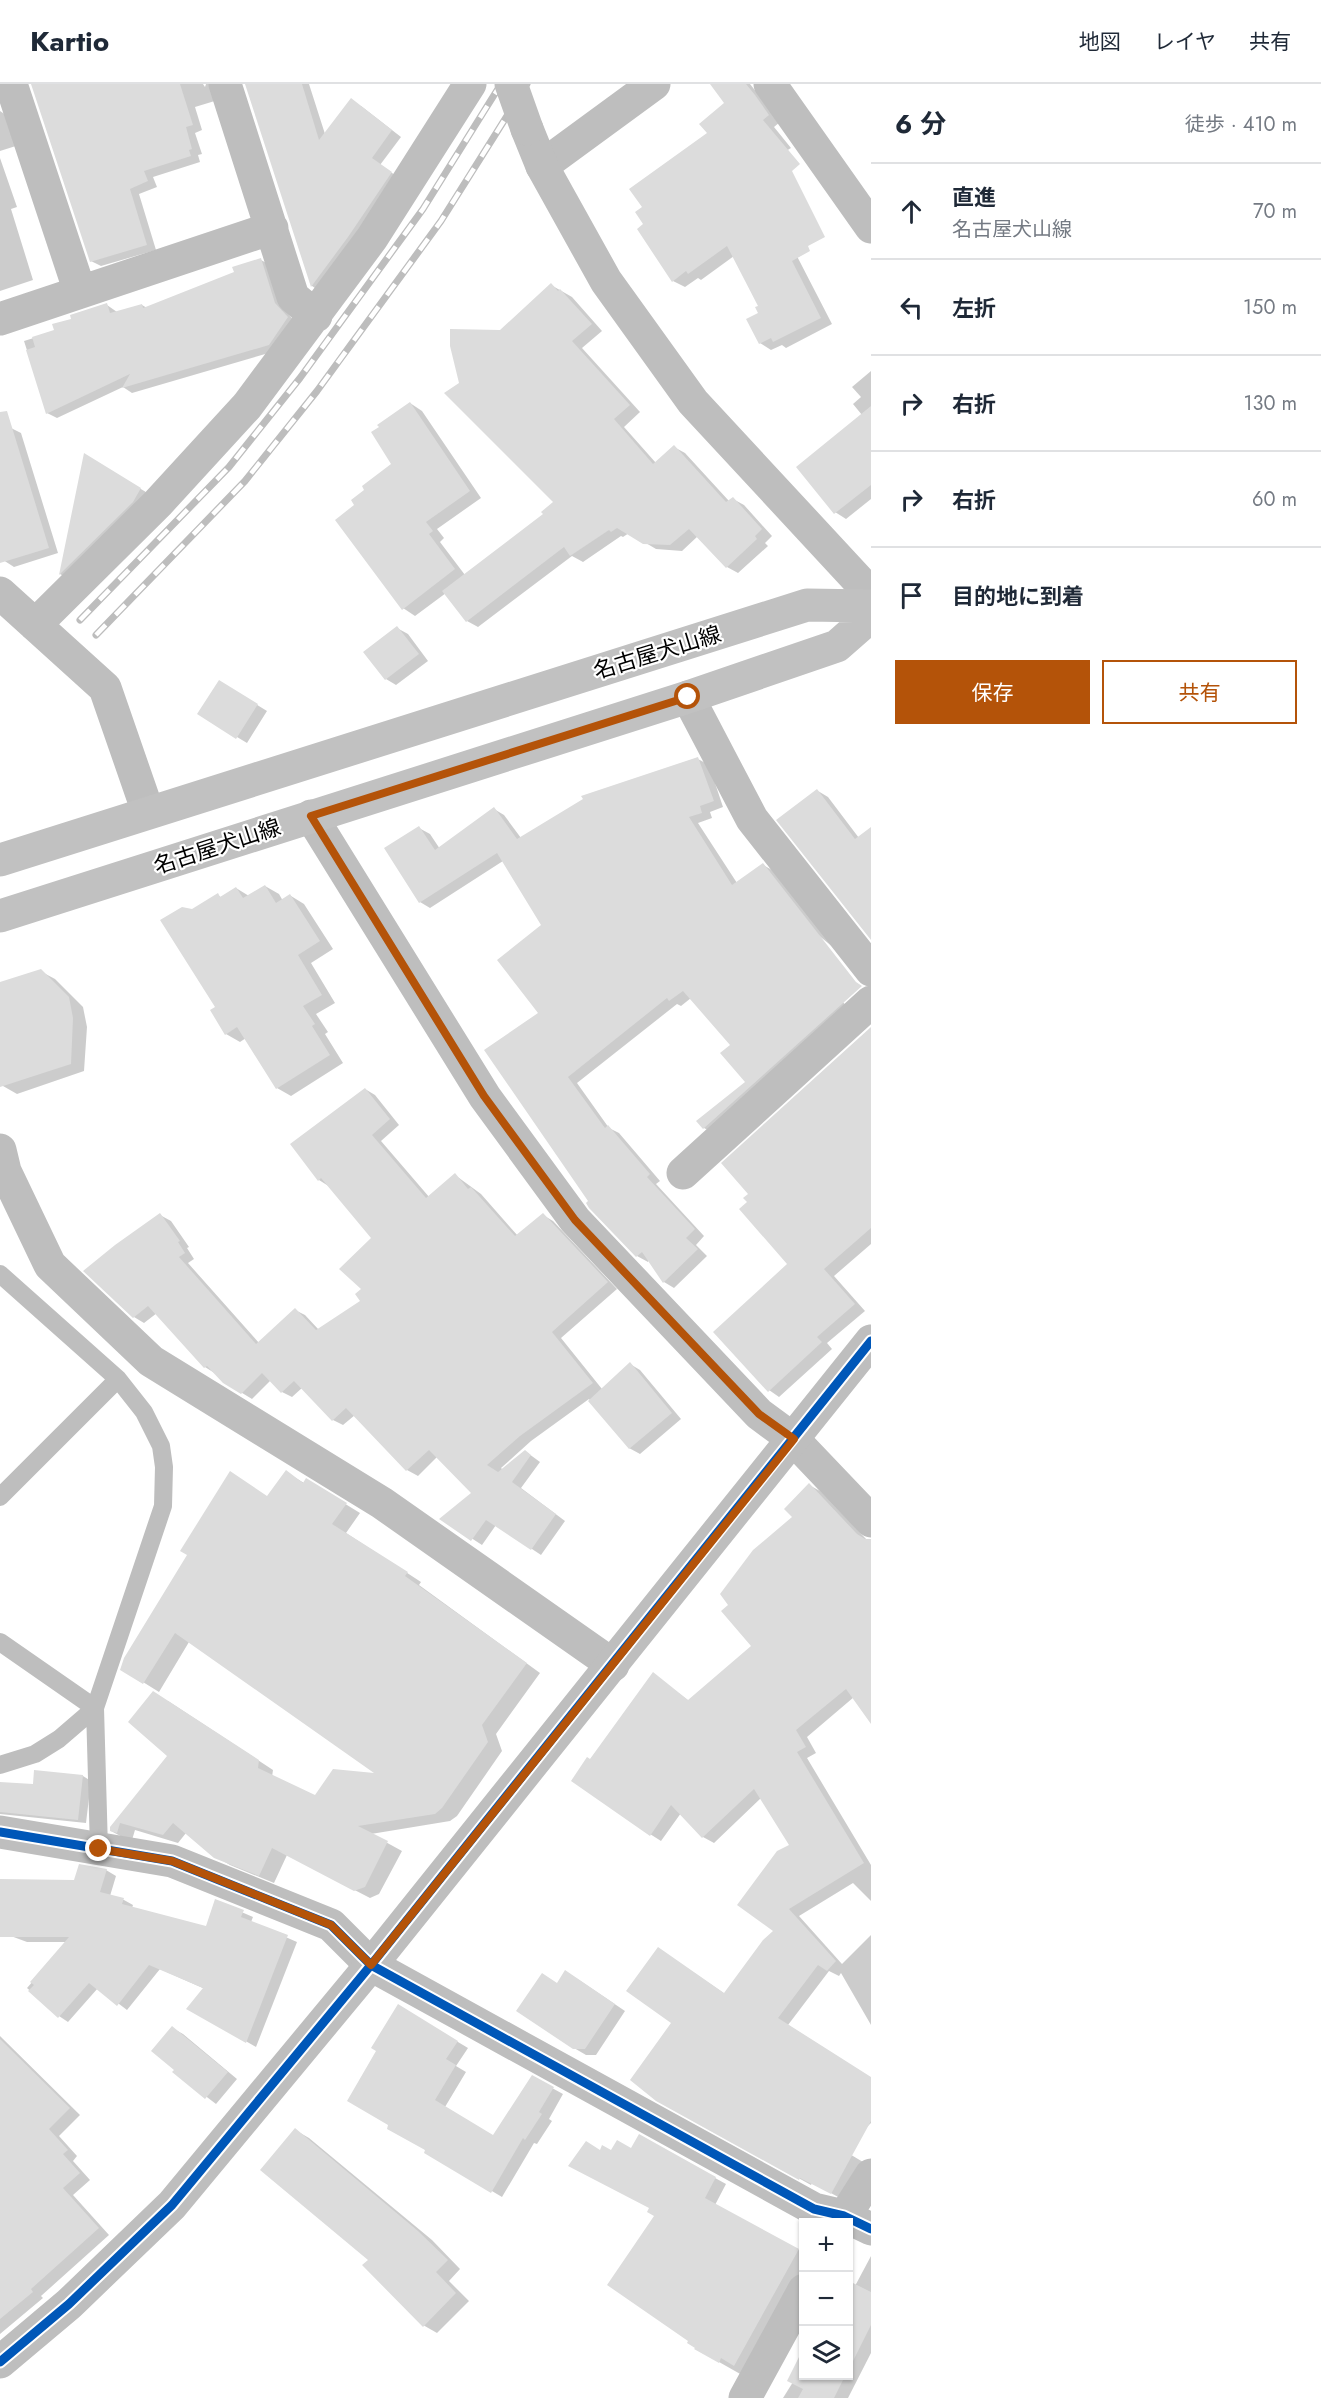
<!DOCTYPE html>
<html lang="ja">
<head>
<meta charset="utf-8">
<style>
  body { margin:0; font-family:Jost,"Noto Sans JP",sans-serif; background:#f2f2f3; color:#1f2937 }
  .controls { position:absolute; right:18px; bottom:18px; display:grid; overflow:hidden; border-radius:0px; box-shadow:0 2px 4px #0004 }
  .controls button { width:54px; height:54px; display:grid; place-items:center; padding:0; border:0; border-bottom:2px solid #e0e1e3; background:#fff; color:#1f2937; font:30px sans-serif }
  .stop { position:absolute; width:18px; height:18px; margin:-14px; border:4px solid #b45309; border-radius:50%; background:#fff }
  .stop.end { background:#b45309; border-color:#fff; box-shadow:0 2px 6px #0008 }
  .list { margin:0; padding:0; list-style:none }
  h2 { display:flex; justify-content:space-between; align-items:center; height:78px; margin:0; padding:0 24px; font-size:26px }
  h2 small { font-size:20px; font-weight:400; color:#747a83 }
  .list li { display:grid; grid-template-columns:39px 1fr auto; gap:18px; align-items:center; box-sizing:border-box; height:96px; padding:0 24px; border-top:2px solid #e0e1e3 }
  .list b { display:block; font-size:22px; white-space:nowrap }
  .list p { margin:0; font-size:20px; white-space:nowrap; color:#747a83 }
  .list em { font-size:20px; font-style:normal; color:#747a83 }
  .actions { display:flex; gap:12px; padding:18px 24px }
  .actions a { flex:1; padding:14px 0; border:2px solid #b45309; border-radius:0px; text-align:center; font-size:21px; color:#b45309 }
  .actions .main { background:#b45309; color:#fff }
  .icon { flex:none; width:33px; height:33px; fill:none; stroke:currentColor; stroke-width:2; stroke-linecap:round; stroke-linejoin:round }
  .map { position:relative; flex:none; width:871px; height:2314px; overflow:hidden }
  header { display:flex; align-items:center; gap:36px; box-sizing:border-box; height:84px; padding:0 30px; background:#fff; border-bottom:2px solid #e0e1e3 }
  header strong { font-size:28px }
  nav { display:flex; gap:33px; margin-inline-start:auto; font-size:21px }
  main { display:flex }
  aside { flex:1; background:#fff }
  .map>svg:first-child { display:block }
  .shadow { fill:#0003 }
  .building { fill:#dcdcdc }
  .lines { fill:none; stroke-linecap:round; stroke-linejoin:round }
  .service { stroke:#bebebe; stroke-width:18 }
  .minor { stroke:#bebebe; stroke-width:33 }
  .tertiary { stroke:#bebebe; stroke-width:33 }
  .secondary { stroke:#c1c1c1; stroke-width:33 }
  .rail-casing { stroke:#bdbdbd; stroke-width:7 }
  .rail { stroke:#fff; stroke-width:4.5; stroke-dasharray:14; stroke-linecap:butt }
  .tertiary-bridge { stroke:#bebebe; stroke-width:33 }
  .cycleway-casing { stroke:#fff; stroke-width:13 }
  .cycleway { stroke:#0057b8; stroke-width:9 }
  .route { stroke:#b45309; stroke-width:8 }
  .labels { text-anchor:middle; stroke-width:4.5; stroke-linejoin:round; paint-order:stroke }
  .street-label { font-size:22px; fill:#000; stroke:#fff }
</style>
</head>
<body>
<header>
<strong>Kartio</strong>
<nav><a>地図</a><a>レイヤ</a><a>共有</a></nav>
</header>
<main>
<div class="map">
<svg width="871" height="2314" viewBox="0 0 871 2314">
  <rect width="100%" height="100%" fill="#fff"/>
  <path class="shadow" d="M32 0H203L205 3 206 0H217L218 16 195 23 202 46 195 49 202 70 198 71 200 78 153 93 157 103 139 110 156 166 101 182 91 177Z
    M246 0H309L325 50 361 22 401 53 380 81 401 95 321 208 312 202Z
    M729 0H750L780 38 774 43 791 64 753 87 832 240 786 264 782 261 771 266 760 259V222L734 172 701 196 698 194 685 203 673 197 645 140 644 123 709 49 726 19Z
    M0 27 9 33 19 61 0 67Z
    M0 74 17 123 11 125 33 196 0 207Z
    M261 176 270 181 285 226 297 240 279 266 132 309 123 303 57 334 47 329 24 257 56 247 73 236 107 221 117 228 142 221 147 224 236 189Z
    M551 201 572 213 602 247 582 264 640 328 624 343 656 379 674 363 685 369 729 417 733 415 744 421 772 452 765 459 768 462 738 489 727 483 698 452 682 467 656 465 629 449 623 453 621 452 583 478 572 472 478 543 467 537 446 509 415 532 403 524 356 422 393 380 410 319 422 327 481 414 437 445 444 454 440 458 465 491 545 430 555 418 460 300 501 247Z
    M871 287V415L846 435 835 428 862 331 853 320 861 313 852 303Z
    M11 344 21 349 58 469 14 483 0 474V348Z
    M85 372 151 411 70 496 60 490Z
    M397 544 408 550 428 577 396 601 386 595Z
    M230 604 267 627 247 659 237 653Z
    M698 675 709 681 723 723 710 728 712 734 698 739 737 799 763 781 774 787 834 864 806 841 793 853 850 927 715 1050 704 1044 698 1037 747 998 732 961 691 914 681 922 677 920 577 999 609 1044 619 1049 660 1097 656 1100 704 1152 696 1161 707 1172 674 1204 664 1198 649 1176 648 1178 637 1172 591 1118 540 930 543 841 503 777 430 824 420 818 419 744 430 750 440 765 494 725 504 731 521 754Z
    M818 707 828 713 859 754 871 750V853Z
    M265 802 279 810 283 817 291 812 304 820 333 865 311 879 335 919 316 930 328 948 325 950 343 979 291 1012 277 1004 246 954 240 958 226 950 217 924 193 827 218 811 222 814 236 804 249 812Z
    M40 887 55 895 83 923 87 943 84 987 17 1010 3 1002 0 993V900Z
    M871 956V1160L834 1192 865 1227 827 1259 832 1265 779 1313 769 1306 789 1180 750 1118Z
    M365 1005 375 1011 399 1041 381 1057 430 1114 455 1091 481 1110 518 1152 543 1131 553 1137 617 1205 561 1254 602 1305 630 1280 640 1286 681 1335 640 1370 629 1364 589 1315 531 1357 501 1384 503 1386 525 1367 540 1378 521 1404 565 1437 541 1471 496 1441 482 1461 442 1435 473 1410 437 1373 418 1392 407 1386 355 1331 343 1341 333 1336 302 1304 292 1313 282 1308 271 1296 252 1315 224 1298 216 1290 205 1283 157 1229 144 1239 134 1233 86 1187 160 1131 171 1137 189 1163 187 1164 194 1175 188 1179 259 1259 295 1226 305 1231 319 1246 363 1217 373 1155 330 1103 319 1096 292 1060Z
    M286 1388 304 1399 321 1405 360 1429 346 1449 421 1498 419 1501 540 1589 496 1650 502 1667 457 1732 450 1737 371 1750 402 1767 379 1810 370 1814 287 1771 274 1799 230 1781 215 1772 186 1749 178 1759 135 1746 132 1756 126 1755 111 1747 169 1672 168 1617 273 1686 272 1693 315 1713 380 1691 189 1558 159 1608 122 1585 268 1413Z
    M809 1401 820 1407 867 1456 871 1457V1631L854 1613 807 1653 816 1669 807 1674 871 1781V1817L853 1799 799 1832 842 1880 871 1851V1941L841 1889 839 1892 829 1887 788 1941 871 1994V2039L843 2066 863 2078 842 2115 812 2099 811 2101 669 2022 673 1939 659 1865 725 1910 775 1847 791 1762 761 1714 714 1759 703 1753 681 1729 661 1757 650 1750 590 1676 653 1590 689 1617 753 1562 730 1521 794 1433Z
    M83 1692 91 1697 86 1739 0 1730V1699L35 1701Z
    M106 1786 116 1792 110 1812 124 1816 133 1821 132 1824 207 1843 216 1817 253 1833 251 1838 297 1858 256 1963 188 1924 205 1905 160 1885 127 1926 98 1904 68 1938 59 1932 27 1904 67 1858H27L0 1848V1797L76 1798Z
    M576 1894 625 1927 596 1971H586L574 1964 557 1900Z
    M398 1922 468 1964 456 1982 466 1988 445 2023 494 2053 532 1993 563 2010 549 2035 552 2037 537 2060 534 2059 502 2113 426 2068 378 1966Z
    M172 1944 183 1950 237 1995 216 2020 174 1988 176 1986Z
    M0 1952 80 2031 59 2052 77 2072 73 2077 90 2096 73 2111 109 2151 41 2212 43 2214 0 2250Z
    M295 2046 309 2054 432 2156 460 2185 449 2197 469 2217 437 2249 423 2241Z
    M639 2052 726 2100 715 2121 804 2169V2182L742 2291 696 2265 656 2131 600 2068 632 2066Z
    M871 2172V2269L848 2314H783L793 2298 804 2292H848V2199L855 2202Z"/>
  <path class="building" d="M31 0H180L193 41 186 43 192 65 189 66 191 72 144 87 148 97 130 105 147 161 90 178Z
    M245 0H302L319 56 351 14 392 46 372 74 392 88 348 153 311 203Z
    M710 0H746L755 11 769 31 763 36 800 80 792 87 825 153 808 162 810 167 792 177 821 234 773 258 771 254 759 260 746 235 758 229 755 223 758 222 727 162 688 190 686 187 672 198 637 145 643 140 635 128 642 123 629 105 707 49 699 40 724 19Z
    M261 174 275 219 288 233 269 261 122 304 130 290 46 330 26 266 35 263 32 253 54 246 52 240 71 235 70 231 107 219 110 229 142 220 143 224 234 188 232 183Z
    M551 199 558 207 560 205 592 240 572 257 630 321 614 335 653 380 674 361 726 418 733 413 762 445 755 452 757 455 726 484 689 445 670 461 643 460 617 444 611 448 609 446 570 472 564 463 466 538 442 507 543 430 541 428 553 418 444 309 459 299 450 262V245L500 246Z
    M410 318 470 407 426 438 433 447 429 450 455 485 402 526 335 436 354 421 351 416 364 406 362 402 391 380 371 348 379 343 377 341Z
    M871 322V401L834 430 796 383Z
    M7 327 49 464 0 479V328Z
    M84 369 141 404 133 418 59 491Z
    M397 542 419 570 385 596 363 568Z
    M219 596 258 620 236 655 197 630Z
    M698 673 714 717 700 722 702 729 689 733 732 801 763 779 856 898 862 902 703 1045 696 1037 745 998 720 969 730 961 683 907 669 917 667 914 568 993 605 1044 608 1041 650 1090 647 1093 695 1145 686 1154 698 1165 663 1199 642 1168 636 1173 589 1124 586 1119 588 1117 484 966 538 929 497 876 541 841 497 769 419 819 384 764 419 742 435 766 494 723 517 755 583 715 581 712Z
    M817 705 855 755 871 743V856L776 736Z
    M265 801 276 819 290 810 320 857 298 871 322 911 303 922 315 940 312 942 330 971 276 1005 237 943 225 951 210 926 215 923 160 836 182 823 192 825 218 809 220 813 236 803 243 814Z
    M41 885 69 913 73 934 71 980 0 1003V898Z
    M871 943V1144L824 1185 855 1220 817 1253 822 1258 768 1308 713 1248 787 1180 739 1125 747 1118 743 1114 748 1110 721 1079Z
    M365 1004 390 1035 372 1051 426 1114 455 1089 468 1105 471 1103 515 1152 543 1129 608 1198 552 1248 593 1299 520 1352 487 1381 498 1388 525 1366 531 1371 512 1398 556 1430 531 1466 486 1436 471 1457 439 1435 471 1409 429 1366 406 1387 346 1324 332 1337 294 1297 281 1309 262 1289 241 1310 223 1299 207 1282 204 1284 148 1222 133 1234 83 1187 115 1161 160 1129 180 1157 178 1158 185 1169 179 1173 256 1260 295 1224 316 1246 360 1217 355 1210 361 1205 339 1185 371 1154 321 1094 318 1097 290 1060Z
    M630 1278 672 1329 629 1365 588 1317Z
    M286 1386 303 1399 306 1394 347 1419 332 1440 408 1488 405 1492 527 1579 482 1641 488 1658 442 1724 435 1730 358 1742 388 1757 365 1803 354 1807 272 1764 259 1792 214 1774 173 1739 163 1751 120 1739 117 1749 110 1747V1743L167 1672 128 1638 153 1607 259 1676 258 1684 315 1711 333 1685 374 1689 175 1549 143 1600 120 1586 124 1574 187 1471 180 1467 230 1387 267 1412Z
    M809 1399 857 1450 865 1455H871V1640L846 1605 796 1646 806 1663 797 1668 864 1779 789 1825 836 1877 827 1887 818 1881 778 1934 871 1993V2037L831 2110 800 2094 799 2096 656 2017 630 1996 671 1939 626 1907 658 1863 724 1909 763 1856 773 1847 737 1821 777 1767 789 1761 754 1705 702 1754 671 1721 650 1752 571 1697 587 1673 590 1675 653 1588 688 1616 751 1562 721 1527 728 1521 720 1510 753 1466 792 1433 784 1425Z
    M34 1686 83 1691 78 1736 0 1728V1698L33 1700Z
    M79 1780 107 1785 100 1808 124 1814 122 1820 206 1842 215 1815 244 1826 241 1833 288 1851 246 1959 186 1925 203 1904 149 1881 117 1922 89 1899 58 1934 28 1907 34 1901 30 1898 69 1853H0V1795L74 1796Z
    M565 1886 615 1920 585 1965H573L516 1927 542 1889 557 1899Z
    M398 1920 458 1957 446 1975 456 1981 435 2016 493 2051 532 1991 554 2003 539 2028 542 2030 525 2056 523 2054 491 2109 424 2069 425 2066 387 2045 388 2041 347 2017 376 1967 371 1964Z
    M172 1942 228 1988 205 2015 172 1988 174 1986 151 1967Z
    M0 1955 70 2024 49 2045 68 2066 63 2070 80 2089 63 2104 99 2144 31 2205 33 2208 0 2235Z
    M295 2044 418 2147 448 2176 436 2188 456 2209 423 2243 362 2181 368 2176 260 2086Z
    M639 2050 716 2093 705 2114 799 2165 734 2282 721 2274 719 2279 694 2265 695 2264 687 2259 688 2257 607 2201 654 2132 647 2128 649 2124 568 2082 586 2057 600 2066 602 2061 611 2066 617 2056 631 2064Z
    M849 2197 871 2208V2241L849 2285Z
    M804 2263V2292H845L834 2314H798L803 2305 787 2297Z"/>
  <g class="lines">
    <path class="service" d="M0 1190 118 1295 144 1328 161 1362 164 1383 163 1422 95 1624 99 1765
      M0 1413 118 1295
      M0 1558 95 1624
      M0 1681 35 1670 59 1655 95 1624"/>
    <path class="minor" d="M11 0 80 208
      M225 0 293 213 316 232
      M770 0 871 143
      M542 82 654 0
      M0 235 272 144
      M0 509 105 604 148 728
      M35 541 158 419 247 322 372 154 470 0
      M688 613 752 735 871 886
      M311 732 485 1013 575 1136 759 1330 793 1355 871 1437
      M0 1066 5 1087 50 1181 151 1277 382 1419 613 1581
      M683 1089 871 918
      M0 1748 172 1777 331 1841 371 1881 814 2125 844 2132 871 2145
      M841 2138 871 2091
      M745 2314 804 2206"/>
    <path class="tertiary" d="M527 45 542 82 606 197 693 318 871 510
      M0 2278 69 2220 172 2121 371 1881 871 1257"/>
    <path class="secondary" d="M0 776 807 521 871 522
      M0 832 688 613 837 562 871 532"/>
    <g class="rail-casing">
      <path id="rail" d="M80 536 229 383 300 294 423 125 501 0
        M96 551 245 397 317 307 441 137 527 0"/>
    </g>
    <use href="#rail" class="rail"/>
    <path class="tertiary-bridge" d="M511 0 527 45"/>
    <g class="cycleway-casing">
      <path id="cycleway" d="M0 1748 172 1777 331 1841 371 1881 814 2125 844 2132 871 2145
        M0 2278 69 2220 172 2121 371 1881 871 1257"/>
    </g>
    <use href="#cycleway" class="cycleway"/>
  </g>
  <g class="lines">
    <path class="route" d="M99 1765 172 1777 331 1841 371 1881 794 1355 759 1330 575 1136 484 1012 311 732 688 613"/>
  </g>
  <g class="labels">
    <g class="street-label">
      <text transform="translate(657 568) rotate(-17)" y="8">名古屋犬山線</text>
      <text transform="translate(217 762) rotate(-18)" y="8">名古屋犬山線</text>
    </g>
  </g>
</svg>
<div class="controls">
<button>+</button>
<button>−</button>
<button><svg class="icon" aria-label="layers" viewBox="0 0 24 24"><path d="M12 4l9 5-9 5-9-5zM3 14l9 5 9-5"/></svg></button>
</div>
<div class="stop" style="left:688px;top:613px"></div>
<div class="stop end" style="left:99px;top:1765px"></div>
</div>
<aside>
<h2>6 分<small>徒歩 · 410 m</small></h2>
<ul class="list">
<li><svg class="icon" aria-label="ahead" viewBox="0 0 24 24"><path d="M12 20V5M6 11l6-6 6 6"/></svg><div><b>直進</b><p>名古屋犬山線</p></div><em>70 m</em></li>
<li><svg class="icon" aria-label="left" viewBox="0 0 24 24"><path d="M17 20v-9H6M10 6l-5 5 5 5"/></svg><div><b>左折</b></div><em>150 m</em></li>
<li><svg class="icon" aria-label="right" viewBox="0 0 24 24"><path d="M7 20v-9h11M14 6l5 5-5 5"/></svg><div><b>右折</b></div><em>130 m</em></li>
<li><svg class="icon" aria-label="right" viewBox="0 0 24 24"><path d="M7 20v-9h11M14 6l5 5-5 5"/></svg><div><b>右折</b></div><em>60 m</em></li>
<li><svg class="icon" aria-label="arrive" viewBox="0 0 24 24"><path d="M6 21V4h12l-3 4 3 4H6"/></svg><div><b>目的地に到着</b></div></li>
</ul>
<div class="actions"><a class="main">保存</a><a>共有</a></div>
</aside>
</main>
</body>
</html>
